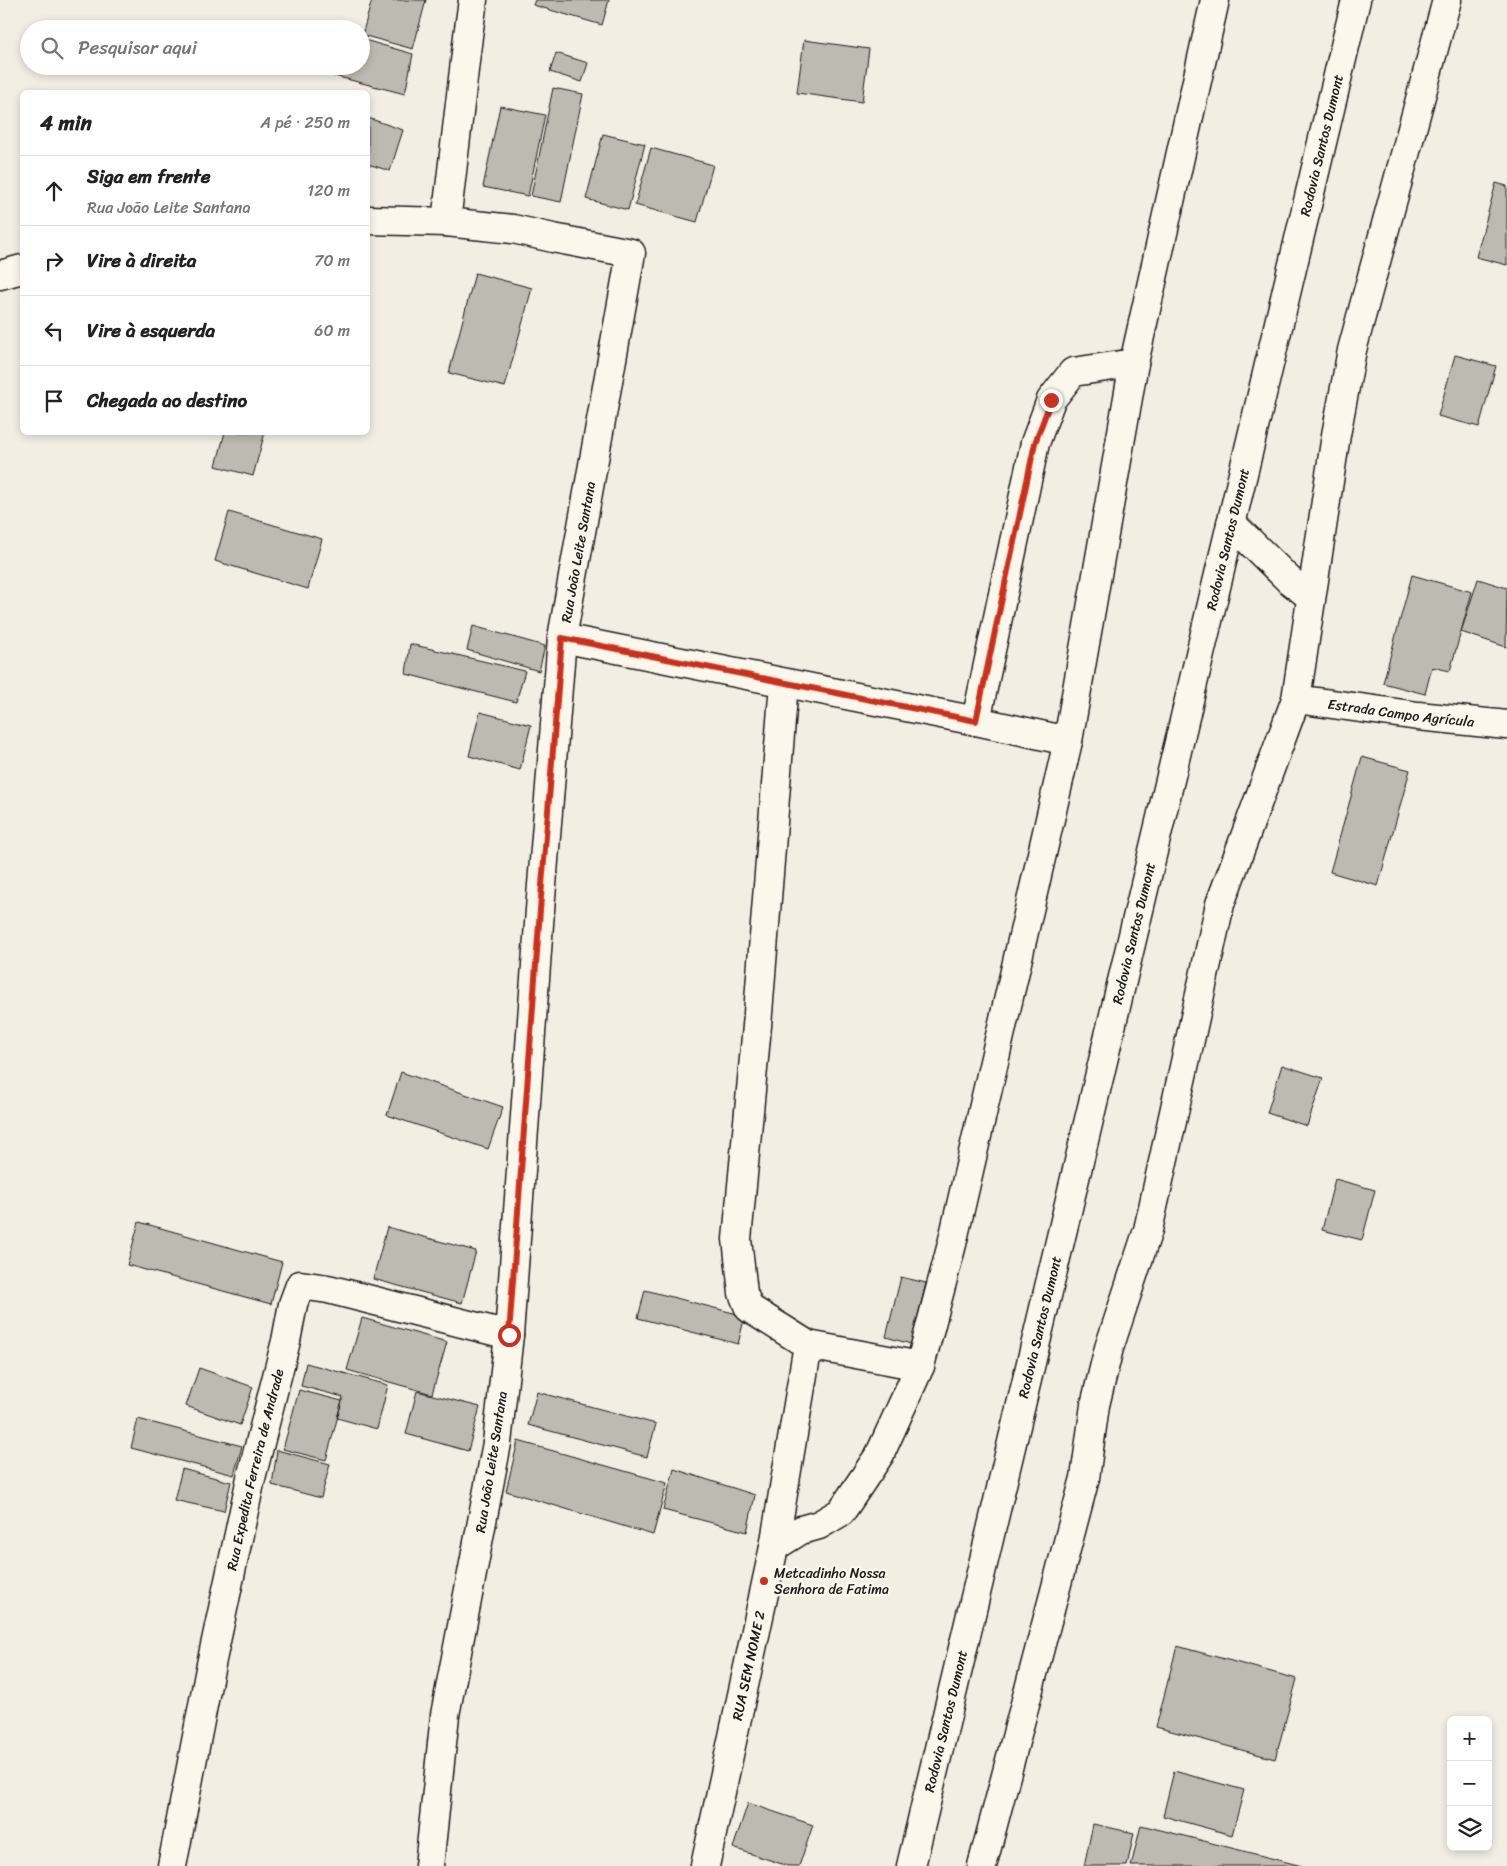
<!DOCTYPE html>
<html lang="pt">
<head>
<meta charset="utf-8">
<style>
  body { margin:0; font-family:Sriracha,sans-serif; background:#f2f2f2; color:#222 }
  .controls { position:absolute; right:15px; bottom:15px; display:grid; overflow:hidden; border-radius:8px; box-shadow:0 2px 8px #0003 }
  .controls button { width:45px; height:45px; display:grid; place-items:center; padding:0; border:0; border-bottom:1px solid #e0e0e0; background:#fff; color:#222; font:25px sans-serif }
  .stop { position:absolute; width:15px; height:15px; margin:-11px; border:4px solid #c8321e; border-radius:50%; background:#fff }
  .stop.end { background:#c8321e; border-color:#fff; box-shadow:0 1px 5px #0008 }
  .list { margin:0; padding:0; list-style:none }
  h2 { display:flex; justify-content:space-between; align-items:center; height:65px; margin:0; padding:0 20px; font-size:21px }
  h2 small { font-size:16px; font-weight:400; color:#767676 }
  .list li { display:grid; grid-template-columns:32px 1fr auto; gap:15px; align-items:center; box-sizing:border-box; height:70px; padding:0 20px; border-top:1px solid #e0e0e0 }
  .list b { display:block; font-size:19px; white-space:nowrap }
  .list p { margin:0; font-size:16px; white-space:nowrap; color:#767676 }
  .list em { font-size:16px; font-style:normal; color:#767676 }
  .icon { flex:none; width:28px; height:28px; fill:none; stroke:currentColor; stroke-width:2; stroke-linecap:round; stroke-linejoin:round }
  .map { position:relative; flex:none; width:1507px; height:1866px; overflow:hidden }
  .search { position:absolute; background:#fff; box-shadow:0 2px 8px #0003; left:20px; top:20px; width:350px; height:55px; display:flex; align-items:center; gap:12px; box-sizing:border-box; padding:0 18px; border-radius:28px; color:#767676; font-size:19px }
  .panel { position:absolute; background:#fff; box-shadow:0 2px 8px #0003; left:20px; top:90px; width:350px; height:345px; border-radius:8px }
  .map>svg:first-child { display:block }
  .building { fill:#bdbab1; stroke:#1c1c1c }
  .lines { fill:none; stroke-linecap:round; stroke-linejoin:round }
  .minor-casing { stroke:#1c1c1c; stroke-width:31 }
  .trunk-casing { stroke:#1c1c1c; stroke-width:31 }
  .minor { stroke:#fbf7ec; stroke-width:28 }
  .trunk { stroke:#fbf7ec; stroke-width:28 }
  .route { stroke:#c8321e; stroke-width:6 }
  .poi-dot { fill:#c8321e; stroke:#fbf7ec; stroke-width:2 }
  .labels { text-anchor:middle; stroke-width:5; stroke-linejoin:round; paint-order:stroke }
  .street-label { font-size:14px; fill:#1c1c1c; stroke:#fbf7ec }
  .poi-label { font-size:14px; fill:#1c1c1c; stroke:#fbf7ec; text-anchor:start }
</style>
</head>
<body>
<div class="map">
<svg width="1507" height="1866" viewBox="0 0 1507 1866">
  <rect width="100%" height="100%" fill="#f2eee4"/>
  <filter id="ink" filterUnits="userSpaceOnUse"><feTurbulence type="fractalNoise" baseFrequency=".02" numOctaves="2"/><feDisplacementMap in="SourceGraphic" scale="10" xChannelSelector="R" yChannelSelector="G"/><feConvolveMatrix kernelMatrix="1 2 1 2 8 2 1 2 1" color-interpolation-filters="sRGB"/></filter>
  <g filter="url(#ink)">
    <path class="building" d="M372 0H426L413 49 362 35Z
      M535 0H609L602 25 533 5Z
      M361 39 413 54 405 94 303 68 304 66H361Z
      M804 40 869 49 862 102 797 93Z
      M556 53 588 63 582 82 550 72Z
      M553 88 583 94 561 202 531 196Z
      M500 106 545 115 528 196 483 187Z
      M368 118 403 130 390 171 368 164Z
      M603 134 645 144 628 210 586 199Z
      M651 148 713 165 697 222 635 205Z
      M1496 183 1507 186V265L1476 257Z
      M475 273 532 288 505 387 449 373Z
      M1455 355 1496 366 1479 427 1438 416Z
      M225 432H265L253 476 216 466Z
      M229 512 322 539 308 589 215 561Z
      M1412 575 1472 592 1450 671 1432 667 1425 694 1383 683Z
      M1478 579 1507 588 1506 647 1461 632Z
      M473 626 545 646 539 671 467 650Z
      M410 644 525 671 516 702 406 674Z
      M480 712 531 725 520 770 469 756Z
      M1362 757 1410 770 1378 886 1330 872Z
      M1282 1065 1323 1078 1307 1126 1267 1113Z
      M401 1072 503 1107 488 1149 387 1115Z
      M1335 1179 1375 1190 1362 1240 1322 1230Z
      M139 1222 282 1262 271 1304 127 1265Z
      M387 1227 476 1251 462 1303 373 1279Z
      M901 1277 926 1283 911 1344 886 1337Z
      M645 1290 745 1316 738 1344 638 1318Z
      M362 1318 447 1342 432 1394 347 1370Z
      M306 1363 388 1385 377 1429 337 1418 343 1397 301 1386Z
      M199 1368 253 1387 240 1425 186 1406Z
      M299 1390 342 1401 326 1460 283 1449Z
      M417 1391 480 1407 468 1451 406 1434Z
      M537 1392 656 1424 647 1457 528 1425Z
      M138 1419 242 1446 234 1475 131 1448Z
      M518 1441 667 1483 653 1535 506 1491Z
      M277 1450 330 1464 321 1498 272 1485Z
      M182 1469 231 1482 224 1511 174 1500Z
      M674 1469 755 1495 747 1532 663 1510Z
      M1177 1646 1297 1679 1275 1759 1156 1727Z
      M1174 1771 1244 1790 1232 1835 1163 1816Z
      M748 1803 813 1825 799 1866H788L733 1848Z
      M1093 1824 1134 1833 1127 1866H1084Z
      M1141 1825 1302 1866H1131Z"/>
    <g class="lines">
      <g class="minor-casing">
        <g id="minor">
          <path d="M368 220 446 222 513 229 553 238 631 253 562 638 540 910 509 1335 497 1443 445 1715 429 1866"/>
          <path d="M446 222 468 36 473 0"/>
          <path d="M0 275 22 269"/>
          <path d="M1231 523 1289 580 1311 597"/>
          <path d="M562 638 976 721 1068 741"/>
          <path d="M784 683 757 1026 737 1239 743 1293 749 1308 808 1345 920 1366"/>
          <path id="s1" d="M1296 699 1418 716 1507 725"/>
          <path d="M976 721 1035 443 1051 400 1073 372 1134 363"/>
          <path d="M774 1547 801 1530 819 1525 841 1512 880 1454 920 1366 952 1244 1068 741 1134 363 1215 0"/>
          <path id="s2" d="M172 1866 210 1669 251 1478 286 1341 293 1304 300 1285 328 1289 509 1335"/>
          <path id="s3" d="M705 1866 774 1547 808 1345"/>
          <path d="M982 1866 1085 1478 1095 1405 1109 1348 1148 1230 1220 904 1296 699 1336 435 1352 350 1447 0"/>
        </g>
      </g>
      <g class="trunk-casing">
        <g id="trunk">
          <path id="s4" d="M911 1866 1356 0"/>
        </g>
      </g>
      <use href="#minor" class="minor"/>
      <use href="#trunk" class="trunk"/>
    </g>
  </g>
  <g class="lines" filter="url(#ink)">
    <path class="route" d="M509 1335 540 910 562 638 976 721 1035 443 1051 400"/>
  </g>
  <circle class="poi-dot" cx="764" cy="1581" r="5"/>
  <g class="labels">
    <g class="street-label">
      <text dy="5" stroke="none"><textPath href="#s4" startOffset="1769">Rodovia Santos Dumont</textPath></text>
      <text dy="5" stroke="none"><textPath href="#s4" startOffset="1364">Rodovia Santos Dumont</textPath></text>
      <text transform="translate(578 552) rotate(-80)" y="5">Rua João Leite Santana</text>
      <text dy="5" stroke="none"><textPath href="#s1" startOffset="106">Estrada Campo Agrícula</textPath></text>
      <text dy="5" stroke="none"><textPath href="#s4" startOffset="959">Rodovia Santos Dumont</textPath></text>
      <text dy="5" stroke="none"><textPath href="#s4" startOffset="554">Rodovia Santos Dumont</textPath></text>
      <text transform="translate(491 1462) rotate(-81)" y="5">Rua João Leite Santana</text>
      <text dy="5" stroke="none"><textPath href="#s2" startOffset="405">Rua Expedita Ferreira de Andrade</textPath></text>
      <text dy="5" stroke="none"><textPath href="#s3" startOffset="205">RUA SEM NOME 2</textPath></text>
      <text dy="5" stroke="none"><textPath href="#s4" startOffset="149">Rodovia Santos Dumont</textPath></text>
    </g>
    <g class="poi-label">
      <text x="774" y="1578">Metcadinho Nossa<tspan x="774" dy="16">Senhora de Fatima</tspan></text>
    </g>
  </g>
</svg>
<div class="controls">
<button>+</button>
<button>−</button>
<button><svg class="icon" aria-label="layers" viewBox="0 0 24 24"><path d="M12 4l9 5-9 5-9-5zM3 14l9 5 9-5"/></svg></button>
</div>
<div class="stop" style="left:509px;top:1335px"></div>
<div class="stop end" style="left:1051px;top:400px"></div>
<div class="search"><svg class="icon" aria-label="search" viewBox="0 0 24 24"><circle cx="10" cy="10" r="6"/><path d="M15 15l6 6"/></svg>Pesquisar aqui</div>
<section class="panel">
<h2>4 min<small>A pé · 250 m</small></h2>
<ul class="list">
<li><svg class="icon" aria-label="ahead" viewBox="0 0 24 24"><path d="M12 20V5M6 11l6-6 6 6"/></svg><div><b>Siga em frente</b><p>Rua João Leite Santana</p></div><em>120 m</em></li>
<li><svg class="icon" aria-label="right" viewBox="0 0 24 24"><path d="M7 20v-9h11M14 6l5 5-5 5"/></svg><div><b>Vire à direita</b></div><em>70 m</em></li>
<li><svg class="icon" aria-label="left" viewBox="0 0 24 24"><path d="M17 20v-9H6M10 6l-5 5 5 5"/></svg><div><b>Vire à esquerda</b></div><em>60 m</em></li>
<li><svg class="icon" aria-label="arrive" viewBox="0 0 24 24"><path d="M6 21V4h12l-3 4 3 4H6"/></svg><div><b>Chegada ao destino</b></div></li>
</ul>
</section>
</div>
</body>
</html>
